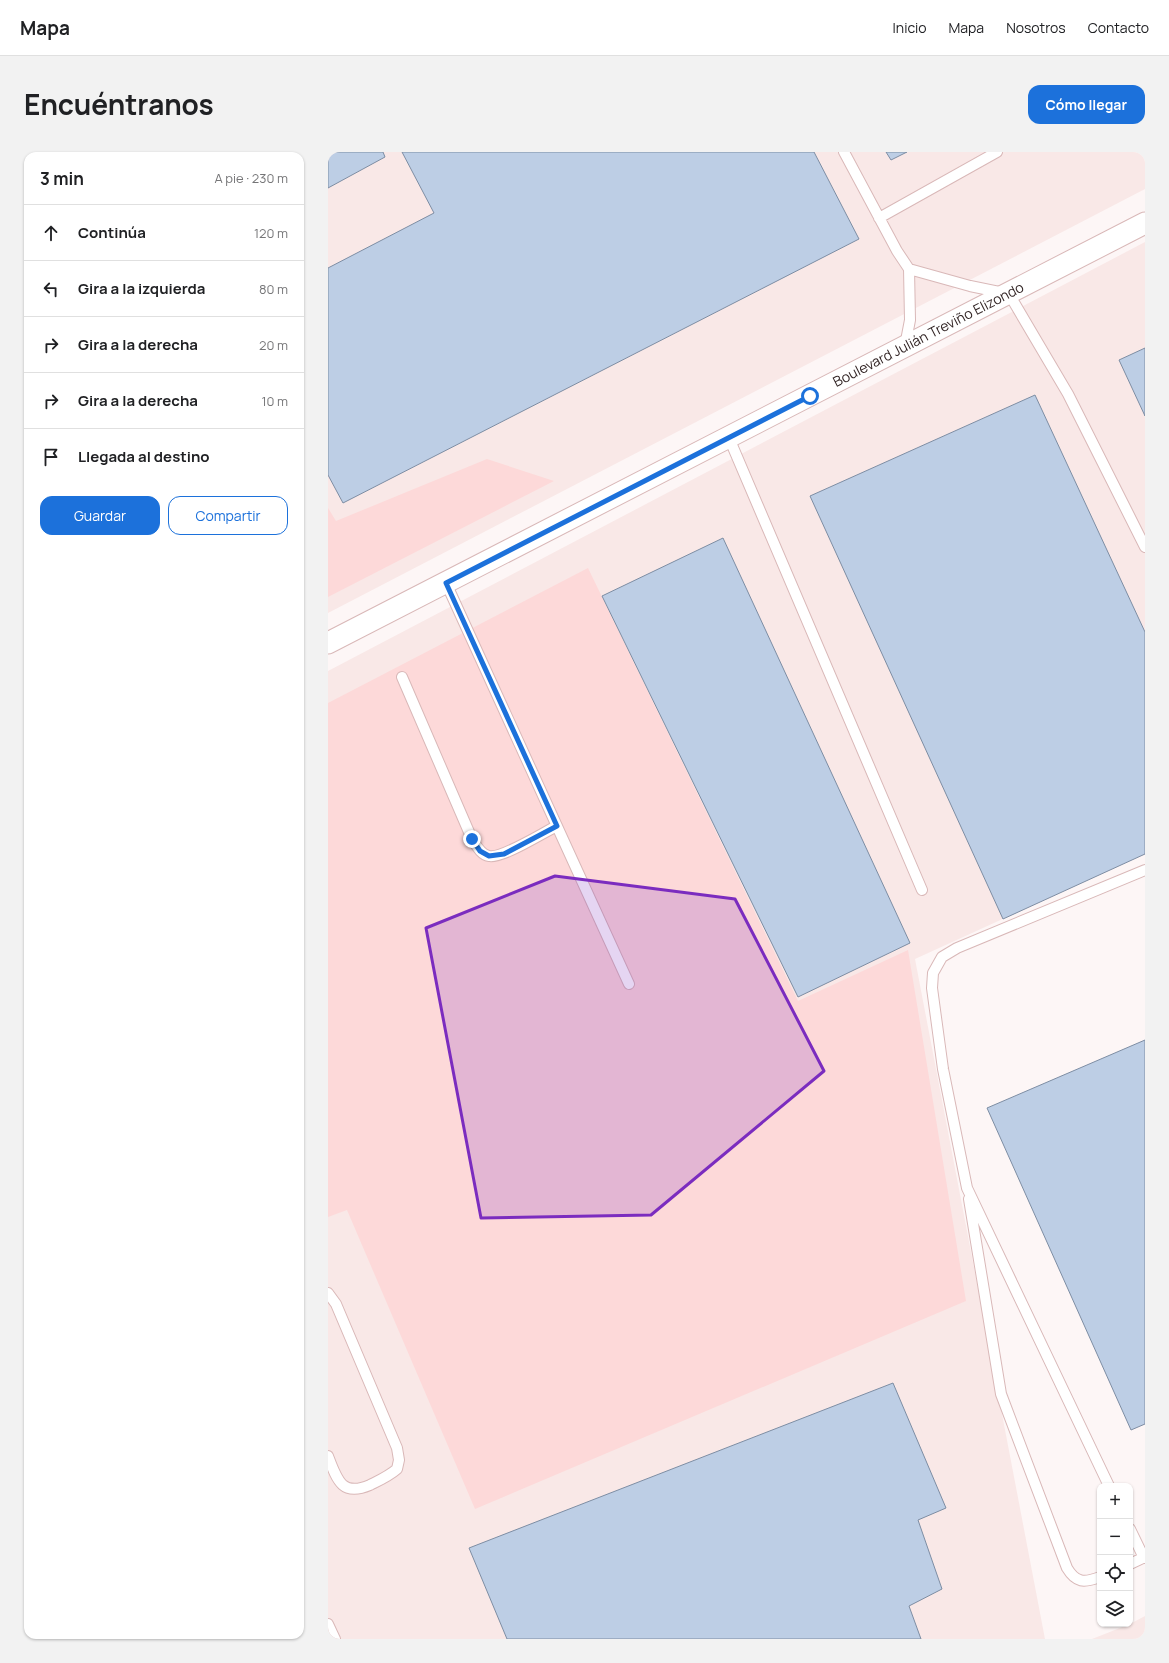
<!DOCTYPE html>
<html lang="es">
<head>
<meta charset="utf-8">
<style>
  body { margin:0; font-family:Manrope,sans-serif; background:#f2f2f2; color:#202124 }
  .controls { position:absolute; right:12px; bottom:12px; display:grid; overflow:hidden; border-radius:8px; box-shadow:0 1px 3px #0004 }
  .controls button { width:36px; height:36px; display:grid; place-items:center; padding:0; border:0; border-bottom:1px solid #e0e0e0; background:#fff; color:#202124; font:20px sans-serif }
  .stop { position:absolute; width:12px; height:12px; margin:-9px; border:3px solid #1c71db; border-radius:50%; background:#fff }
  .stop.end { background:#1c71db; border-color:#fff; box-shadow:0 1px 4px #0008 }
  .list { margin:0; padding:0; list-style:none }
  h2 { display:flex; justify-content:space-between; align-items:center; height:52px; margin:0; padding:0 16px; font-size:17px }
  h2 small { font-size:13px; font-weight:400; color:#757577 }
  .list li { display:grid; grid-template-columns:26px 1fr auto; gap:12px; align-items:center; box-sizing:border-box; height:56px; padding:0 16px; border-top:1px solid #e0e0e0 }
  .list b { display:block; font-size:15px; white-space:nowrap }
  .list em { font-size:13px; font-style:normal; color:#757577 }
  .actions { display:flex; gap:8px; padding:12px 16px }
  .actions a { flex:1; padding:9px 0; border:1px solid #1c71db; border-radius:12px; text-align:center; font-size:14px; color:#1c71db }
  .actions .main { background:#1c71db; color:#fff }
  .icon { flex:none; width:22px; height:22px; fill:none; stroke:currentColor; stroke-width:2; stroke-linecap:round; stroke-linejoin:round }
  .map { position:relative; flex:none; width:817px; height:1487px; overflow:hidden; border-radius:12px }
  header { display:flex; align-items:center; gap:24px; box-sizing:border-box; height:56px; padding:0 20px; background:#fff; border-bottom:1px solid #e0e0e0 }
  header strong { font-size:19px }
  nav { display:flex; gap:22px; margin-inline-start:auto; font-size:14px }
  .intro { display:flex; align-items:center; justify-content:space-between; box-sizing:border-box; height:96px; padding:0 24px }
  h1 { margin:0; font-size:28px }
  .button { padding:10px 18px; border-radius:12px; background:#1c71db; color:#fff; font-size:14px; font-weight:700 }
  main { display:flex; gap:24px; padding:0 24px }
  aside { flex:1; background:#fff; border-radius:12px; box-shadow:0 1px 3px #0004 }
  .map>svg:first-child { display:block }
  .built { fill:#f9e8e7 }
  .green { fill:#fdd9d9 }
  .building { fill:#bdcee5; stroke:#7d8da3 }
  .lines { fill:none; stroke-linecap:round; stroke-linejoin:round }
  .service-casing { stroke:#d9b8b8; stroke-width:12 }
  .minor-casing { stroke:#d9b8b8; stroke-width:23 }
  .service { stroke:#fff; stroke-width:10 }
  .minor { stroke:#fff; stroke-width:21 }
  .route { stroke:#1c71db; stroke-width:5 }
  .marked { fill:#7b2cbf; fill-opacity:0.2; stroke:#7b2cbf; stroke-width:3; stroke-linejoin:round }
  .labels { text-anchor:middle; stroke-width:4; stroke-linejoin:round; paint-order:stroke }
  .street-label { font-size:14px; fill:#332626; stroke:#fff }
</style>
</head>
<body>
<header>
<strong>Mapa</strong>
<nav><a>Inicio</a><a>Mapa</a><a>Nosotros</a><a>Contacto</a></nav>
</header>
<div class="intro"><h1>Encuéntranos</h1><a class="button">Cómo llegar</a></div>
<main>
<aside>
<h2>3 min<small>A pie · 230 m</small></h2>
<ul class="list">
<li><svg class="icon" aria-label="ahead" viewBox="0 0 24 24"><path d="M12 20V5M6 11l6-6 6 6"/></svg><div><b>Continúa</b></div><em>120 m</em></li>
<li><svg class="icon" aria-label="left" viewBox="0 0 24 24"><path d="M17 20v-9H6M10 6l-5 5 5 5"/></svg><div><b>Gira a la izquierda</b></div><em>80 m</em></li>
<li><svg class="icon" aria-label="right" viewBox="0 0 24 24"><path d="M7 20v-9h11M14 6l5 5-5 5"/></svg><div><b>Gira a la derecha</b></div><em>20 m</em></li>
<li><svg class="icon" aria-label="right" viewBox="0 0 24 24"><path d="M7 20v-9h11M14 6l5 5-5 5"/></svg><div><b>Gira a la derecha</b></div><em>10 m</em></li>
<li><svg class="icon" aria-label="arrive" viewBox="0 0 24 24"><path d="M6 21V4h12l-3 4 3 4H6"/></svg><div><b>Llegada al destino</b></div></li>
</ul>
<div class="actions"><a class="main">Guardar</a><a>Compartir</a></div>
</aside>
<div class="map">
<svg width="817" height="1487" viewBox="0 0 817 1487">
  <rect width="100%" height="100%" fill="#fdf6f6"/>
  <path class="built" d="M0 0H817V37L0 461Z
    M817 90V702L587 807 717 1487H0V519Z
    M817 1464V1487H764L802 1472Z"/>
  <path class="green" d="M159 307 226 329 0 445V356L8 369Z
    M260 416 470 849 580 798 638 1149 147 1357 19 1058 0 1065V551Z"/>
  <path class="building" d="M0 0H55L57 5 0 36Z
    M74 0H486L531 87 15 351 0 323V116L106 61Z
    M558 0H579L563 8Z
    M817 196V264L791 208Z
    M707 243 817 480V702L675 767 482 344Z
    M395 386 582 791 470 845 274 444Z
    M817 888V1272L803 1278 659 956Z
    M565 1231 618 1356 590 1368 614 1437 581 1454 593 1487H179L141 1396Z"/>
  <g class="lines">
    <g class="service-casing">
      <path id="service" d="M516 0 569 99 581 117 582 168 577 194
        M551 66 669 0
        M581 117 642 134 681 142 740 242 817 395
        M401 286 594 738
        M118 431 301 832
        M74 525 144 687C148 693 153 703 161 704 174 707 216 680 229 674
        M641 1047 673 1242 739 1416C748 1431 756 1431 772 1425
        M0 1141 8 1152 69 1296 71 1308 69 1317C61 1324 52 1328 42 1333 14 1345 9 1328 0 1304
        M781 1334 639 1036 615 917 604 836 605 821 614 805 629 796 817 718
        M802 1377 816 1406
        M802 1412 817 1405
        M0 1472 7 1487"/>
    </g>
    <g class="minor-casing">
      <g id="minor">
        <path id="s1" d="M0 491 817 71"/>
      </g>
    </g>
    <use href="#service" class="service"/>
    <use href="#minor" class="minor"/>
  </g>
  <g class="lines">
    <path class="route" d="M144 687 152 699 161 704 176 702 229 674 118 431 482 244"/>
  </g>
  <path class="marked" d="M227 724 407 747 496 919 323 1063 153 1066 98 776Z"/>
  <g class="labels">
    <g class="street-label">
      <text dy="5" stroke="none"><textPath href="#s1" startOffset="675">Boulevard Julián Treviño Elizondo</textPath></text>
    </g>
  </g>
</svg>
<div class="controls">
<button>+</button>
<button>−</button>
<button><svg class="icon" aria-label="locate" viewBox="0 0 24 24"><circle cx="12" cy="12" r="6"/><path d="M12 2v4M12 18v4M2 12h4M18 12h4"/></svg></button>
<button><svg class="icon" aria-label="layers" viewBox="0 0 24 24"><path d="M12 4l9 5-9 5-9-5zM3 14l9 5 9-5"/></svg></button>
</div>
<div class="stop" style="left:482px;top:244px"></div>
<div class="stop end" style="left:144px;top:687px"></div>
</div>
</main>
</body>
</html>
